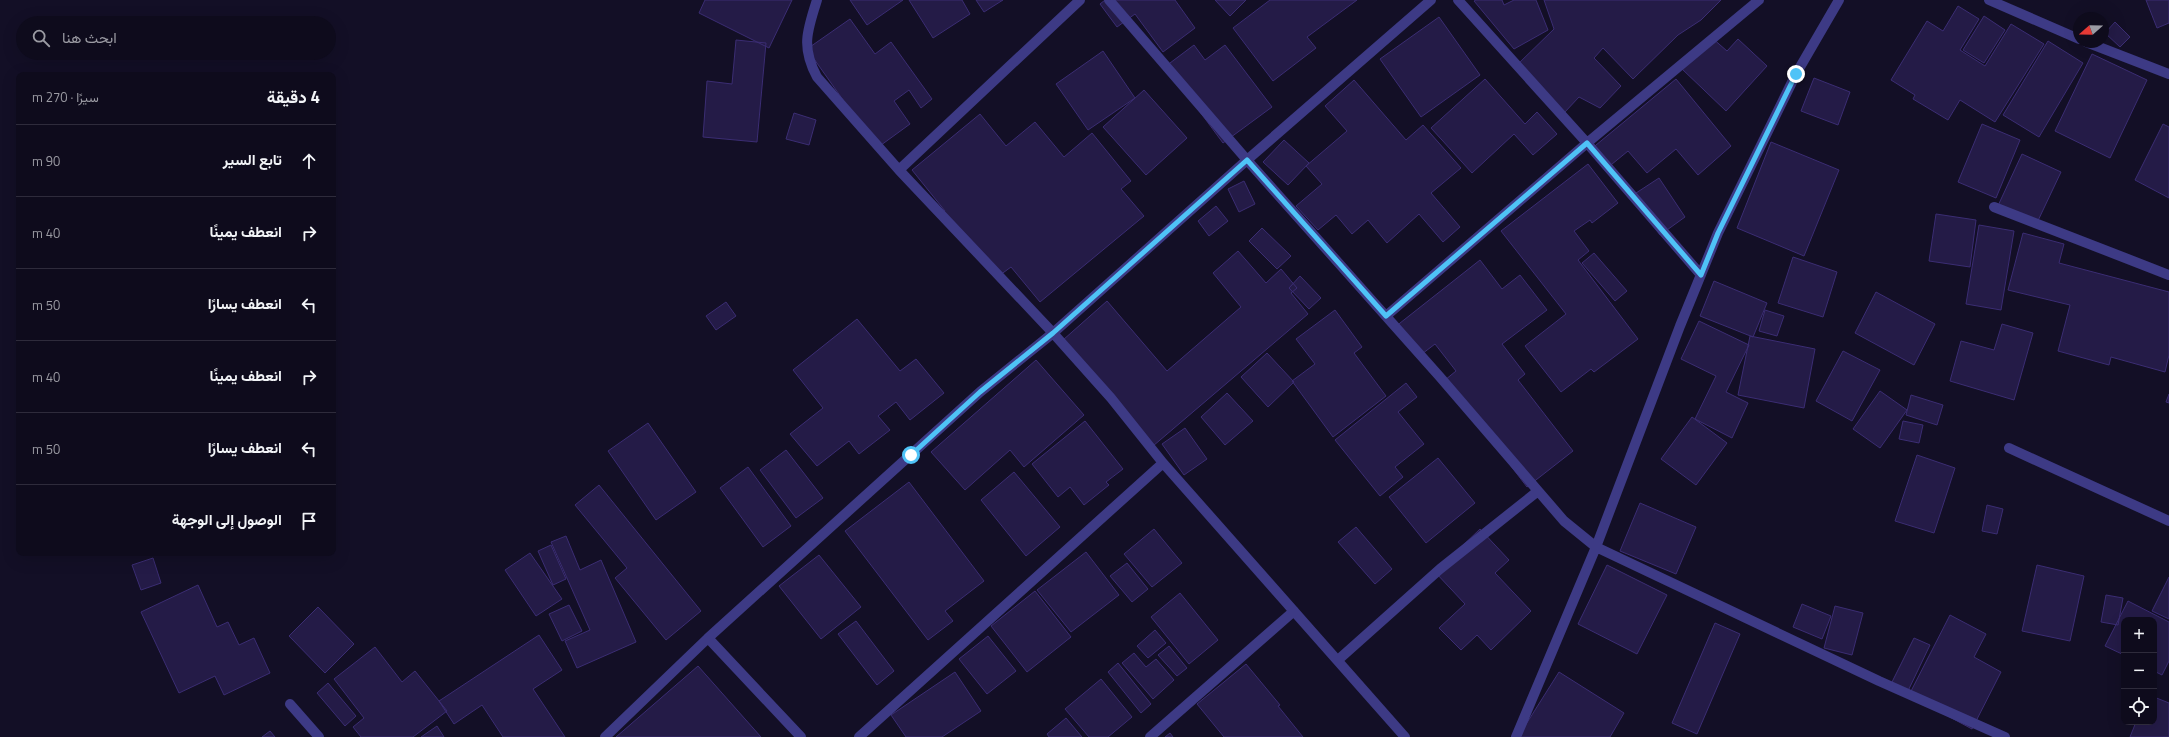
<!DOCTYPE html>
<html lang="ar">
<head>
<meta charset="utf-8">
<style>
  body { margin:0; font-family:"Titillium Web",Vazirmatn,sans-serif; background:#1c1929; color:#f1f3f6; direction:rtl }
  .controls { position:absolute; right:12px; bottom:12px; display:grid; overflow:hidden; border-radius:8px; box-shadow:0 4px 16px #0002 }
  .controls button { width:36px; height:36px; display:grid; place-items:center; padding:0; border:0; border-bottom:1px solid #2e2b3b; background:#0e0b1c; color:#f1f3f6; font:20px sans-serif }
  .compass { position:absolute; left:2073px; top:12px; width:36px; height:36px; border-radius:50%; background:#0e0b1c; box-shadow:0 4px 16px #0002; rotate:250deg }
  .stop { position:absolute; width:12px; height:12px; margin:-9px; border:3px solid #4fc3f7; border-radius:50%; background:#fff }
  .stop.end { background:#4fc3f7; border-color:#fff; box-shadow:0 1px 4px #0008 }
  .list { margin:0; padding:0; list-style:none }
  h2 { display:flex; justify-content:space-between; align-items:center; height:52px; margin:0; padding:0 16px; font-size:17px }
  h2 small { font-size:13px; font-weight:400; color:#9b9ba3 }
  .list li { display:grid; grid-template-columns:26px 1fr auto; gap:12px; align-items:center; box-sizing:border-box; height:72px; padding:0 16px; border-top:1px solid #2e2b3b }
  .list b { display:block; font-size:15px; white-space:nowrap }
  .list em { font-size:13px; font-style:normal; color:#9b9ba3 }
  .icon { flex:none; width:22px; height:22px; fill:none; stroke:currentColor; stroke-width:2; stroke-linecap:round; stroke-linejoin:round }
  .map { position:relative; flex:none; width:2169px; height:737px; overflow:hidden; direction:ltr }
  .search { position:absolute; background:#0e0b1c; box-shadow:0 4px 16px #0002; left:16px; top:16px; width:320px; height:44px; display:flex; align-items:center; gap:10px; box-sizing:border-box; padding:0 14px; border-radius:22px; color:#9b9ba3; font-size:15px }
  .panel { position:absolute; background:#0e0b1c; box-shadow:0 4px 16px #0002; left:16px; top:72px; width:320px; height:484px; border-radius:8px; direction:rtl }
  .map>svg:first-child { display:block }
  .building { fill:#241b47; stroke:#3b2d73 }
  .lines { fill:none; stroke-linecap:round; stroke-linejoin:round }
  .street { stroke:#3d3a85; stroke-width:10 }
  .route { stroke:#4fc3f7; stroke-width:5 }
</style>
</head>
<body>
<div class="map">
<svg width="2169" height="737" viewBox="0 0 2169 737">
  <rect width="100%" height="100%" fill="#130f26"/>
  <path class="building" d="M705 0H792L769 48 699 13Z
    M850 0H903L867 25Z
    M909 0H962L970 14 933 38Z
    M976 0H1003L984 12Z
    M1105 0H1175L1195 28 1163 52 1135 14 1117 27 1100 4Z
    M1215 0H1246L1230 16Z
    M1270 0H1357L1307 37 1316 48 1273 81 1233 28Z
    M1476 0H1502L1504 5 1514 0H1536L1548 30 1514 49 1474 1Z
    M1544 0H1721L1701 20 1678 35 1633 79 1603 48 1594 58 1621 86 1600 108 1579 97 1564 113 1517 65 1554 29Z
    M2146 0H2169V23L2157 28Z
    M1958 6 1979 19 1960 50 1985 66 2011 24 2044 44 1995 122 1960 100 1948 120 1913 99 1915 95 1891 80 1927 21 1943 31Z
    M1984 16 2005 30 1984 63 1963 50Z
    M1439 17 1480 75 1421 117 1380 59Z
    M850 19 875 54 891 42 932 99 921 108 909 90 894 101 910 124 877 148 807 49Z
    M2115 22 2130 37 2120 47 2105 33Z
    M1711 37 1727 51 1738 39 1767 66 1726 111 1682 69Z
    M736 40 766 43 757 142 703 137 707 81 732 84Z
    M2048 41 2083 63 2039 137 2003 115Z
    M1194 45 1205 60 1225 45 1272 107 1223 143 1166 66Z
    M1103 51 1135 98 1088 130 1056 84Z
    M2092 54 2147 80 2110 158 2055 131Z
    M1814 78 1850 92 1838 125 1801 111Z
    M1485 79 1525 124 1537 112 1557 134 1533 155 1514 134 1472 173 1431 128Z
    M1676 79 1731 146 1698 175 1676 149 1647 173 1628 151 1606 169 1590 150Z
    M1354 80 1406 140 1423 125 1461 168 1431 193 1460 227 1443 242 1419 214 1387 243 1368 220 1352 234 1336 215 1318 230 1296 206 1322 184 1306 166 1347 131 1325 106Z
    M1144 90 1187 138 1146 175 1103 127Z
    M794 113 816 120 809 145 786 139Z
    M980 114 1006 146 1035 122 1064 157 1092 133 1131 181 1121 189 1144 216 1040 302 1011 267 996 278 942 213 945 211 912 170Z
    M1982 124 2020 140 1996 198 1958 182Z
    M2163 124 2169 127V198L2135 180Z
    M1284 140 1309 163 1288 185 1263 162Z
    M1771 142 1839 170 1804 256 1737 228Z
    M2022 154 2061 172 2035 227 1996 210Z
    M1588 164 1618 203 1592 223 1590 220 1574 231 1589 251 1578 260 1638 339 1594 372 1591 369 1561 392 1525 346 1566 314 1501 231Z
    M1659 178 1685 217 1660 235 1633 195Z
    M1244 181 1255 204 1239 212 1228 189Z
    M1216 206 1228 221 1209 236 1198 221Z
    M1936 214 1976 220 1970 267 1929 261Z
    M1979 225 2014 231 2001 310 1966 304Z
    M1262 228 1291 256 1277 269 1249 241Z
    M2023 233 2064 244 2059 263 2169 292V355L2165 372 2111 357 2109 365 2058 351 2070 305 2008 290Z
    M1238 251 1266 283 1281 269 1297 288 1291 293 1308 314 1153 446 1063 340 1107 301 1167 371 1241 307 1213 273Z
    M1594 253 1627 291 1615 301 1582 263Z
    M1793 257 1837 272 1823 317 1778 303Z
    M1480 260 1502 289 1520 275 1547 310 1502 344 1525 374 1518 380 1573 451 1527 487 1445 380 1456 371 1435 344 1418 357 1395 327Z
    M1300 276 1321 298 1309 309 1289 288Z
    M1714 281 1767 303 1753 337 1700 316Z
    M1876 292 1935 324 1914 365 1855 333Z
    M726 302 736 316 716 330 706 316Z
    M1335 310 1362 347 1354 353 1386 396 1333 437 1292 381 1315 364 1296 339Z
    M1765 310 1784 316 1777 336 1759 331Z
    M857 319 900 371 916 359 944 393 910 420 896 402 878 416 890 430 859 454 849 441 817 466 790 434 823 408 793 370Z
    M1699 321 1749 345 1726 392 1748 403 1732 438 1695 419 1716 376 1681 359Z
    M2002 324 2033 333 2014 400 1950 381 1961 341 1994 350Z
    M1750 336 1815 349 1804 408 1738 395Z
    M1843 351 1880 370 1852 421 1816 401Z
    M1267 353 1294 382 1268 407 1241 377Z
    M1036 360 1084 415 1024 467 1010 450 965 490 931 452Z
    M1406 383 1417 397 1398 412 1424 444 1395 467 1403 477 1380 496 1335 440Z
    M1880 391 1907 410 1880 448 1853 429Z
    M1227 393 1253 421 1225 445 1201 417Z
    M2169 394V403L2166 402Z
    M1911 395 1943 405 1937 425 1906 415Z
    M1692 417 1727 443 1696 485 1661 459Z
    M1085 421 1123 469 1106 482 1109 485 1084 505 1070 487 1058 497 1032 464Z
    M1903 421 1923 425 1919 443 1899 439Z
    M648 423 696 492 656 520 608 451Z
    M1185 428 1207 459 1184 475 1162 444Z
    M786 450 823 498 796 518 760 470Z
    M1917 455 1955 468 1934 533 1895 521Z
    M1438 458 1475 503 1426 543 1389 497Z
    M748 467 791 526 763 547 720 488Z
    M1014 472 1060 527 1026 556 981 500Z
    M909 482 984 581 945 611 953 621 928 640 845 531Z
    M599 485 701 611 666 640 615 578 627 568 575 505Z
    M1640 503 1696 527 1676 574 1620 551Z
    M1987 505 2003 509 1997 534 1982 531Z
    M1356 527 1392 569 1375 584 1338 542Z
    M1154 529 1182 563 1152 587 1124 554Z
    M1480 529 1509 560 1495 573 1531 611 1491 650 1477 635 1461 650 1439 628 1465 604 1435 572Z
    M566 536 580 570 601 560 636 642 577 668 565 641 590 630 551 542Z
    M551 545 566 579 553 585 538 551Z
    M1086 552 1119 595 1071 632 1037 590Z
    M530 553 562 599 536 616 505 570Z
    M819 555 861 607 821 639 779 586Z
    M153 558 161 583 141 590 132 565Z
    M1127 563 1148 589 1132 602 1110 576Z
    M1607 565 1667 595 1637 654 1578 624Z
    M2037 565 2084 576 2070 641 2022 631Z
    M2169 577V619L2152 611Z
    M198 585 217 627 228 622 239 645 254 638 270 673 224 695 215 676 179 693 141 612Z
    M1035 591 1071 637 1027 672 991 626Z
    M1180 593 1218 640 1189 664 1151 617Z
    M2106 595 2123 598 2118 625 2101 622Z
    M2128 601 2169 622V661L2162 675 2154 671V620H2124V655L2105 646Z
    M1802 604 1831 616 1822 639 1793 627Z
    M569 605 582 631 562 641 549 614Z
    M1835 606 1863 613 1852 655 1824 648Z
    M318 607 354 644 325 673 289 636Z
    M1950 615 1986 634 1974 657 2001 672 1972 729 1909 695Z
    M856 621 894 671 877 685 838 634Z
    M1715 623 1740 634 1697 734 1672 723Z
    M1155 630 1166 643 1148 658 1137 646Z
    M539 635 562 670 533 689 565 737H503L482 705 454 724 439 701Z
    M988 636 1016 671 987 694 959 659Z
    M1914 638 1930 645 1907 693 1891 684Z
    M1169 646 1187 668 1177 676 1158 655Z
    M375 647 402 682 415 671 447 711 413 737H361L353 727 364 718 334 679Z
    M1134 653 1146 667 1156 659 1174 680 1153 699 1122 663Z
    M1118 663 1151 704 1141 713 1108 672Z
    M1246 664 1280 705 1278 706 1303 737H1224L1197 704Z
    M698 666 761 737H616Z
    M955 672 981 711 942 737H906L891 715Z
    M1559 672 1624 713 1610 737H1518Z
    M1101 679 1132 717 1108 737H1089L1065 709Z
    M328 683 356 716 345 726 317 693Z
    M2154 697 2169 703V737H2130L2136 722H2154Z
    M1066 718 1082 737H1049L1047 734Z
    M437 726 444 737H421Z
    M270 731 275 737H262Z
    M1170 733 1173 737H1165Z"/>
  <g class="lines">
    <path class="street" d="M817 0C807 31 801 47 817 77L899 170 1053 333 1111 398 1163 463 1405 737
      M1109 0 1247 160 1440 377 1564 521 1596 547 1879 681 2005 737
      M1458 0 1587 143 1701 275
      M1989 0 2079 39
      M2086 42 2169 74
      M899 170 1080 0
      M1994 207 2169 275
      M1386 316 1587 143 1759 0
      M2009 448 2169 521
      M708 638 801 737
      M1338 660 1440 569 1538 491
      M290 704 319 737
      M605 737 708 638 980 392 1053 333 1247 160 1431 0
      M859 737 1163 463
      M1150 737 1294 611
      M1516 737 1596 547 1680 326 1718 233 1796 74 1839 0"/>
  </g>
  <g class="lines">
    <path class="route" d="M911 455 980 392 1053 333 1247 160 1386 316 1587 143 1701 275 1718 233 1796 74"/>
  </g>
</svg>
<div class="controls">
<button>+</button>
<button>−</button>
<button><svg class="icon" aria-label="locate" viewBox="0 0 24 24"><circle cx="12" cy="12" r="6"/><path d="M12 2v4M12 18v4M2 12h4M18 12h4"/></svg></button>
</div>
<svg class="compass" viewBox="-18 -18 36 36"><path d="M0-13l5 13h-10z" fill="#e53935"/><path d="M0 13l5-13h-10z" fill="#9b9ba3"/></svg>
<div class="stop" style="left:911px;top:455px"></div>
<div class="stop end" style="left:1796px;top:74px"></div>
<div class="search"><svg class="icon" aria-label="search" viewBox="0 0 24 24"><circle cx="10" cy="10" r="6"/><path d="M15 15l6 6"/></svg>ابحث هنا</div>
<section class="panel">
<h2>4 دقيقة<small>سيرًا · 270 m</small></h2>
<ul class="list">
<li><svg class="icon" aria-label="ahead" viewBox="0 0 24 24"><path d="M12 20V5M6 11l6-6 6 6"/></svg><div><b>تابع السير</b></div><em>90 m</em></li>
<li><svg class="icon" aria-label="right" viewBox="0 0 24 24"><path d="M7 20v-9h11M14 6l5 5-5 5"/></svg><div><b>انعطف يمينًا</b></div><em>40 m</em></li>
<li><svg class="icon" aria-label="left" viewBox="0 0 24 24"><path d="M17 20v-9H6M10 6l-5 5 5 5"/></svg><div><b>انعطف يسارًا</b></div><em>50 m</em></li>
<li><svg class="icon" aria-label="right" viewBox="0 0 24 24"><path d="M7 20v-9h11M14 6l5 5-5 5"/></svg><div><b>انعطف يمينًا</b></div><em>40 m</em></li>
<li><svg class="icon" aria-label="left" viewBox="0 0 24 24"><path d="M17 20v-9H6M10 6l-5 5 5 5"/></svg><div><b>انعطف يسارًا</b></div><em>50 m</em></li>
<li><svg class="icon" aria-label="arrive" viewBox="0 0 24 24"><path d="M6 21V4h12l-3 4 3 4H6"/></svg><div><b>الوصول إلى الوجهة</b></div></li>
</ul>
</section>
</div>
</body>
</html>
